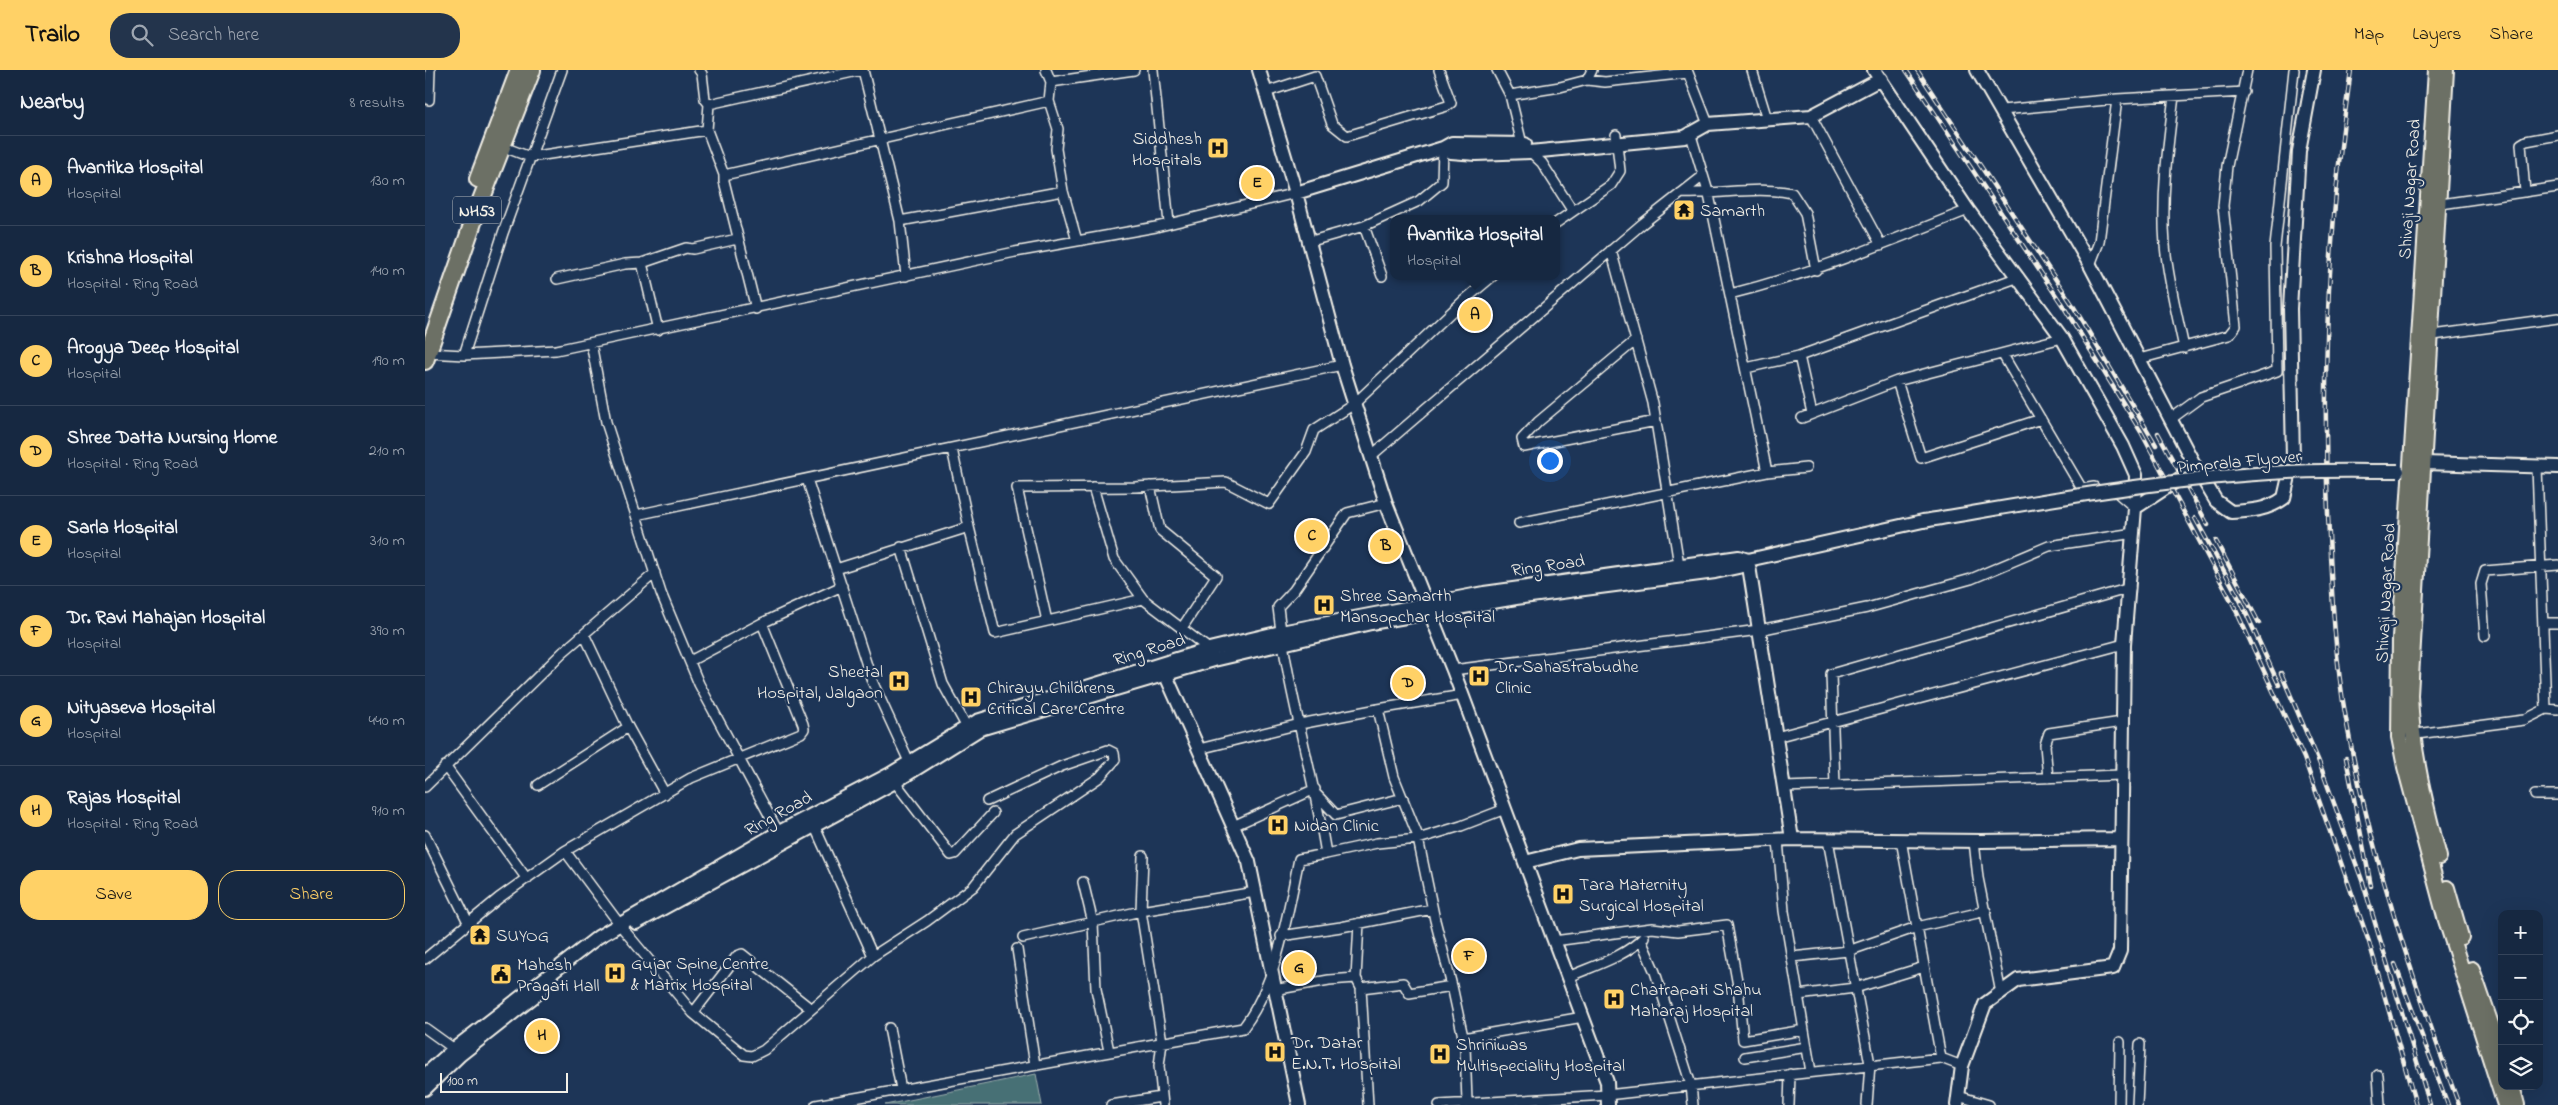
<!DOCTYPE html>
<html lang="en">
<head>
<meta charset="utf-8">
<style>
  body { margin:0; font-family:"Indie Flower",sans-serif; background:#23344c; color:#f1f3f6 }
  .controls { position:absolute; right:15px; bottom:15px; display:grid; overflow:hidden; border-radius:10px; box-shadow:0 5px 20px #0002 }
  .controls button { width:45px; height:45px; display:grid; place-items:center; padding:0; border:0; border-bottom:1px solid #35445a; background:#162841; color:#f1f3f6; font:25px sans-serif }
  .scale { position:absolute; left:15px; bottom:12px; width:128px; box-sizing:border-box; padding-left:5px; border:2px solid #f4f1e8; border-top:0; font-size:14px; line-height:18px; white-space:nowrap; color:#f4f1e8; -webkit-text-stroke:4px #1d3557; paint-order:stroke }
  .you { position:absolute; left:1124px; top:390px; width:18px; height:18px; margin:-12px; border:4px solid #fff; border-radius:50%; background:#1a73e8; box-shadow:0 0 0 8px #1a73e833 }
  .badge { display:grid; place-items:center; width:32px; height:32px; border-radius:50%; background:#ffd166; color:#111; font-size:16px; font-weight:700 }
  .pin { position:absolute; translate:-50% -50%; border:2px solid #fff; box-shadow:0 1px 5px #0006 }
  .popup { position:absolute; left:965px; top:145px; width:170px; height:65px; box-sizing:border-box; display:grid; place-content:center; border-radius:10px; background:#162841; filter:drop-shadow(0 1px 4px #0005); font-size:16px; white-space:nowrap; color:#9ea6b1 }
  .popup b { font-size:19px; color:#f1f3f6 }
  .popup::after { content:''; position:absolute; left:50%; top:100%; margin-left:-10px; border:10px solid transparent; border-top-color:#162841 }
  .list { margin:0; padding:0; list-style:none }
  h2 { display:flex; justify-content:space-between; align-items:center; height:65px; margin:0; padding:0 20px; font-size:21px }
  h2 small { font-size:16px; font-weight:400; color:#9ea6b1 }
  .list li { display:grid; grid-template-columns:32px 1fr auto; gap:15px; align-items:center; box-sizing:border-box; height:90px; padding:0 20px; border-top:1px solid #35445a }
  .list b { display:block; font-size:19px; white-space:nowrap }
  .list p { margin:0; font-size:16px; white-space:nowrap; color:#9ea6b1 }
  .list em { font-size:16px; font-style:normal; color:#9ea6b1 }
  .actions { display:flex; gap:10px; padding:15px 20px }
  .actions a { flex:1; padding:11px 0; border:1px solid #ffd166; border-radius:20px; text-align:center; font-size:18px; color:#ffd166 }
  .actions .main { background:#ffd166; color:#111 }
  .icon { flex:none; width:28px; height:28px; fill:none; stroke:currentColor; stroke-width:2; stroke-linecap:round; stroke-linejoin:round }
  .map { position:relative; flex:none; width:2133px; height:1035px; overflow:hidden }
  header { display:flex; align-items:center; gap:30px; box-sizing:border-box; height:70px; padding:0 25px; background:#ffd166; color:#111 }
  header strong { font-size:24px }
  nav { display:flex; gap:28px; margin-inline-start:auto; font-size:18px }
  .search { width:350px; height:45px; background:#23344c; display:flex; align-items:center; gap:12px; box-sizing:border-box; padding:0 18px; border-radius:20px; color:#9ea6b1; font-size:19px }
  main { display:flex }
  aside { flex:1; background:#162841 }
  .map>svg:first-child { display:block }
  .green { fill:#476f74; stroke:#9eb0ae }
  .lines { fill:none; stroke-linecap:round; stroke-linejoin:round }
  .street-casing { stroke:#f4f1e8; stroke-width:12 }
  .secondary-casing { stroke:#f4f1e8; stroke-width:16 }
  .primary-casing { stroke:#f4f1e8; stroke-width:18 }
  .highway-casing { stroke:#f4f1e8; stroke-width:20 }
  .street { stroke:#1d3557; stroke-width:9 }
  .secondary { stroke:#1d3557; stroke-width:12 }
  .primary { stroke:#6c7065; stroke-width:14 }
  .highway { stroke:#6c7065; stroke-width:16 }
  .rail-casing { stroke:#f4f1e8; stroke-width:4.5 }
  .rail { stroke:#1d3557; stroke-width:2.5; stroke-dasharray:8; stroke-linecap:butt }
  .secondary-bridge-casing { stroke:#f4f1e8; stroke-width:16; stroke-linecap:butt }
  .secondary-bridge { stroke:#1d3557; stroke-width:12 }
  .labels { text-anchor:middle; stroke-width:4.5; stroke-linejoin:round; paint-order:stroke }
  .shield { fill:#1d3557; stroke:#b4b9bc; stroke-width:1 }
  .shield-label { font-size:16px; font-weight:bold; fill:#f4f1e8 }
  .poi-label { font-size:18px; fill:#f4f1e8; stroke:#1d3557; text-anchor:start }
  .street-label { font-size:18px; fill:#f4f1e8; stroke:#1d3557 }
</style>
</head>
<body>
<header>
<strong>Trailo</strong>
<div class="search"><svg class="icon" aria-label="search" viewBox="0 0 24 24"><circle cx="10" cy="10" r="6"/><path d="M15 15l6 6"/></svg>Search here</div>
<nav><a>Map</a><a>Layers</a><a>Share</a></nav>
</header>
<main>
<aside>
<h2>Nearby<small>8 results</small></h2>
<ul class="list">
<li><span class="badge">A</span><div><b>Avantika Hospital</b><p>Hospital</p></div><em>130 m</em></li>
<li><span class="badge">B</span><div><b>Krishna Hospital</b><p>Hospital · Ring Road</p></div><em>140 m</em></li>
<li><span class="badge">C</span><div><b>Arogya Deep Hospital</b><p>Hospital</p></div><em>190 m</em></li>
<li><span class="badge">D</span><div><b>Shree Datta Nursing Home</b><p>Hospital · Ring Road</p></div><em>210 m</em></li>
<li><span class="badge">E</span><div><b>Sarla Hospital</b><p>Hospital</p></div><em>310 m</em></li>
<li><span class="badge">F</span><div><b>Dr. Ravi Mahajan Hospital</b><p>Hospital</p></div><em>390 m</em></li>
<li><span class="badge">G</span><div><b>Nityaseva Hospital</b><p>Hospital</p></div><em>440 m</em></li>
<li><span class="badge">H</span><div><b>Rajas Hospital</b><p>Hospital · Ring Road</p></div><em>910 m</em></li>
</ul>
<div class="actions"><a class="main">Save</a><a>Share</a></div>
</aside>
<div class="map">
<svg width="2133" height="1035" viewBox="0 0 2133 1035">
  <rect width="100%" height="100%" fill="#1d3557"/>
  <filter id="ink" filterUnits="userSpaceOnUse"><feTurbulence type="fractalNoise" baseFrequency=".02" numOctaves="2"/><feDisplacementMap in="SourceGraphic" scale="10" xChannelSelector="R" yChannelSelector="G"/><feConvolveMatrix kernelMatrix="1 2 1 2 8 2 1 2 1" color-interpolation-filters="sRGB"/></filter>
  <g filter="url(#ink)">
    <path class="green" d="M611 1004 617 1035H460Z"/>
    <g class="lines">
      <g class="street-casing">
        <path id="street" d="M274 0 277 4 280 29 284 34 282 60 299 105V111L331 239
          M438 0 475 151 481 206
          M621 0 626 12 624 31 633 59 631 79 638 121 652 171
          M728 0 744 153
          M1072 0 1085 25 1097 74 1117 93 1147 140
          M1262 0 1283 54
          M1327 0 1342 49
          M1162 10 1167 0
          M626 12 709 0
          M841 22 890 6 907 54 922 66 1022 36 1026 33 1014 0
          M1085 25 1135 17 1162 10 1180 12 1263 3
          M1749 26C1743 75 1736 125 1740 175 1743 210 1752 244 1759 278
          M4 30 5 0
          M284 34 437 0
          M1577 40 1692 29 1819 22
          M1386 46 1456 175
          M1265 62 1284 125 1342 402
          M73 80 84 79 105 87 282 60
          M299 105 624 31
          M2100 122 2096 74 2101 71 2133 65
          M1256 123C1293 125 1331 116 1367 123L1380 143 1391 200
          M2009 135 2133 117
          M475 151 638 121
          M1131 153 1186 115 1195 101 1191 65
          M939 156 957 206
          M883 172 939 156 994 131 1017 112 1018 78
          M1186 180 1228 333 1255 501
          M217 193 233 260
          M1665 195 1674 172 1692 29
          M132 209 200 194 217 193 261 178 268 179 312 169
          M1305 224C1389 203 1463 172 1543 140
          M2001 266 2133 248
          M1211 270 1113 352 1097 369 1099 377 1231 351
          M166 273 181 352 236 523 274 614 356 767
          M3 283 39 285 131 280 590 182 731 157 871 123
          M39 285 78 163 137 0
          M1578 285 1657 419 1669 417
          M1374 286 1387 344
          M1714 289 1804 265 1811 256 1798 136 1802 96 1822 0
          M1321 298 1374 286 1594 207
          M1472 311 1496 388 1616 349
          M1377 348 1472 311 1637 268
          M1746 349 1776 327 1852 301 1850 177 1869 0
          M527 379 544 457
          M946 386 1217 154 1278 106
          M2112 397 2121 639
          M382 409 447 611 487 698
          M725 416 735 460 791 506 757 558
          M668 417 689 489 718 529
          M1688 419 1710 438
          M961 433 922 443 869 520 853 537C862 620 888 701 901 784L952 773 993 769 1036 756 1080 739
          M211 445 917 295
          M1094 453 1342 402 1381 398
          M476 477 518 614 544 661
          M411 499 544 457 570 563 718 529 784 579 786 583
          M622 551 592 418 710 417 801 412 844 434 881 382 889 360 929 334 1037 232 1068 206
          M2118 553H2133
          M159 564 203 657 240 724
          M2060 566 2056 514 2060 501 2133 495
          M265 591 337 553
          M1028 600 1334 560 1442 538 1546 509 1624 476 1709 463
          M1038 625 953 639 969 707 992 764 1010 850 1027 916 1040 976 1042 1032
          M1984 665 2099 650 2121 639 2133 640
          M1351 667 1699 574
          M774 679 875 654 953 639
          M20 696 102 809
          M1623 708 1620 675 1624 663 1697 652
          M470 712 526 785 530 784 568 743
          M113 715 203 657
          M1410 715 1406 604 1705 518
          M0 717 138 582 230 503
          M1359 717 1696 705
          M892 725 911 745 978 728
          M2110 725H2133
          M389 755 448 886
          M808 756 890 719
          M0 765 44 854
          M1353 770 1359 841 1386 1002
          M1403 770 1445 994 1442 1035
          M1476 770 1516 988
          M1549 771 1553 808 1576 923
          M140 781 199 860 268 943 319 985 327 986 339 980 448 886 502 851 548 817 590 764 675 707 690 690 689 683 683 680 637 696 562 731
          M718 786 716 841 737 972 734 996 738 1035
          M658 812 668 853 671 919 684 981
          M856 866 916 857 1007 839
          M598 868 716 841 830 822
          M1216 870 1230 902 1266 1015 1268 1035
          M1129 871 1227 858 1253 861 1302 855 1313 916 1318 970 1379 960
          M592 879 610 995
          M1367 887 1423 881 1492 857 1561 841
          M0 889 74 828 140 781 266 708 376 663 379 659 378 654 337 553 417 516
          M1143 907C1168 896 1200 887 1219 867
          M931 908 934 853
          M936 918 943 1035
          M849 920 904 910 931 908 936 918 978 913 984 923 1027 916
          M1373 925 1430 918 1499 897
          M268 943 312 886 317 884 386 939
          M0 958 32 981
          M464 958 476 1019
          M1038 968 1158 947
          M1320 987 1382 977
          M1953 1005 1955 1035
          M1533 1026 1564 1035
          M391 1035 818 958C853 911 862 845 874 789L901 784
          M686 1035 736 1027
          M1014 1035 1182 1025 1516 988 1537 996
          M1364 1035 1365 1004
          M1694 1035 1695 972
          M1712 1035 1715 974"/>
      </g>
      <g class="secondary-casing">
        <path id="secondary" d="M834 0 871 123 917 295 961 433 1028 600 1182 1012 1183 1035
          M1449 0 1543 140 1637 268 1698 376 1711 405 1710 438
          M1018 78 1026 82 1051 84 1105 82 1260 67 1283 54 1386 46 1456 9
          M871 123 1018 78 1027 73 1100 74
          M1989 399 1999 393 2133 397
          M1773 401 1791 431 1806 442C1826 441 1843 440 1859 428L1868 389 1865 239 1874 81 1889 0
          M1323 490 1367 769
          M738 599 824 792 874 1035
          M1100 792 1153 779 1367 769 1556 771 1695 769
          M211 853 470 712 555 659 789 590 946 553 1091 528 1290 502 1318 496 1323 490
          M0 1005 29 979 173 867 354 762 465 704 552 651 784 579 856 562 1059 523 1314 487 1323 490 1498 451
          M0 1019 35 985 116 921
          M1532 1035 1537 996 1560 934 1593 910 1688 898 1695 881 1699 574 1710 438 1771 398 1665 195 1552 0"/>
      </g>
      <g class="primary-casing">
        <path id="primary" d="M2011 0 1975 568 1974 667 1980 697 2020 847 2080 1035
          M2014 787C2000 733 1987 681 1985 625L2021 0
          M2022 818 2036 867
          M2047 899 2077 986
          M2087 1016 2092 1035"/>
      </g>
      <g class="highway-casing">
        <path id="highway" d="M53 109 94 0
          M0 291 53 138 107 0"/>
      </g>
      <use href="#street" class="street"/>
      <use href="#secondary" class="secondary"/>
      <use href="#primary" class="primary"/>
      <use href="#highway" class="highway"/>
      <g class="rail-casing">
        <path id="rail" d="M1481 0 1640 239 1716 362 1809 536 1879 688 1944 872 1991 1035
          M1492 0 1647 234 1731 375
          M1926 0C1903 154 1896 309 1904 465 1907 526 1910 589 1921 649 1945 785 1987 907 2034 1035
          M1733 363 1783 455
          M1770 448 1816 532 1854 615
          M1791 471 1834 553
          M1856 603 1894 692 1938 813 2005 1035
          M1921 688 1946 816
          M1970 894 2023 1035"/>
      </g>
      <use href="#rail" class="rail"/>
      <g class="secondary-bridge-casing">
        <path id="secondary-bridge" d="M1498 451C1619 431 1741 408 1863 402 1900 400 1937 401 1973 401"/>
      </g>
      <use href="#secondary-bridge" class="secondary-bridge"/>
    </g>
  </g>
  <defs>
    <g id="hospital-square" transform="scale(1.125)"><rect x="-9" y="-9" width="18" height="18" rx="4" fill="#ffd166" stroke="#1d3557"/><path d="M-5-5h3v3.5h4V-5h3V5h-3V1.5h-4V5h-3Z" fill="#111"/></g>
    <g id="temple-square" transform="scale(1.125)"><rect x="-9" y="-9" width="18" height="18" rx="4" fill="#ffd166" stroke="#1d3557"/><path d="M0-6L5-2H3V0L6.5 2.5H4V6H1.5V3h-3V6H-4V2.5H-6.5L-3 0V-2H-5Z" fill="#111"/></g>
    <g id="civic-square" transform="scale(1.125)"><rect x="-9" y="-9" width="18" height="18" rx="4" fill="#ffd166" stroke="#1d3557"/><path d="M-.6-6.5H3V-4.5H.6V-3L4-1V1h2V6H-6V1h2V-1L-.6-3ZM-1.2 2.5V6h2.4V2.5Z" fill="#111"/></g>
  </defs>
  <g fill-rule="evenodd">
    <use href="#hospital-square" x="793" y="78"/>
    <use href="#temple-square" x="1259" y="140"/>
    <use href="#hospital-square" x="899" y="535"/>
    <use href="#hospital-square" x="1054" y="606"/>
    <use href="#hospital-square" x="474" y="611"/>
    <use href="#hospital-square" x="546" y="627"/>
    <use href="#hospital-square" x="853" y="755"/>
    <use href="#hospital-square" x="1138" y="824"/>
    <use href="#temple-square" x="55" y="865"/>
    <use href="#hospital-square" x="190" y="903"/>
    <use href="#civic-square" x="76" y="904"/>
    <use href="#hospital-square" x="1189" y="929"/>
    <use href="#hospital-square" x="850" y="982"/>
    <use href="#hospital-square" x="1015" y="984"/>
  </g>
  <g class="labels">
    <rect class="shield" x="28" y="126.5" width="48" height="27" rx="4"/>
    <g class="shield-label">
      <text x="52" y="146">NH53</text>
    </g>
    <g class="poi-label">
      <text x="777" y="74" text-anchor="end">Siddhesh<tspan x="777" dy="21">Hospitals</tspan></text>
      <text x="1275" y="146">Samarth</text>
      <text x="915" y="531">Shree Samarth<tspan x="915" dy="21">Mansopchar Hospital</tspan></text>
      <text x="1070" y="602">Dr. Sahastrabudhe<tspan x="1070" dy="21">Clinic</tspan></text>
      <text x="458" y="607" text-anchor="end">Sheetal<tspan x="458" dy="21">Hospital, Jalgaon</tspan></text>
      <text x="562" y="623">Chirayu Childrens<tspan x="562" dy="21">Critical Care Centre</tspan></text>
      <text x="869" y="761">Nidan Clinic</text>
      <text x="1154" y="820">Tara Maternity<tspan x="1154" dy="21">Surgical Hospital</tspan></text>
      <text x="71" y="871">SUYOG</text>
      <text x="206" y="899">Gujar Spine Centre<tspan x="206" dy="21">&amp; Matrix Hospital</tspan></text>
      <text x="92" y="900">Mahesh<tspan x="92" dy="21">Pragati Hall</tspan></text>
      <text x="1205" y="925">Chatrapati Shahu<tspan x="1205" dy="21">Maharaj Hospital</tspan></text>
      <text x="866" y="978">Dr. Datar<tspan x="866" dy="21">E.N.T. Hospital</tspan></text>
      <text x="1031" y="980">Shriniwas<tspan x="1031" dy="21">Multispeciality Hospital</tspan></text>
    </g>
    <g class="street-label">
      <text transform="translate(1984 119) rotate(-86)" y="6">Shivaji Nagar Road</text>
      <text transform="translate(1814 391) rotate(-5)" y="6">Pimprala Flyover</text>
      <text transform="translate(1123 495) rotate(-8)" y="6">Ring Road</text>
      <text transform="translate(1960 523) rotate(-87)" y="6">Shivaji Nagar Road</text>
      <text transform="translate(724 579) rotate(-17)" y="6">Ring Road</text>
      <text transform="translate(353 743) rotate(-29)" y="6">Ring Road</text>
    </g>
  </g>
</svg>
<div class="controls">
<button>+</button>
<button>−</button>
<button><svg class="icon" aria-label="locate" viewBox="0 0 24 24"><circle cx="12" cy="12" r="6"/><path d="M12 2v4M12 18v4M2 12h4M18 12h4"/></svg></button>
<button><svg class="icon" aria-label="layers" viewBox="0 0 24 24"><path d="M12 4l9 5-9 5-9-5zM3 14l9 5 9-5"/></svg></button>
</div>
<div class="scale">100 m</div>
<div class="you"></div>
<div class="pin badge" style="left:1050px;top:245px">A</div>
<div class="popup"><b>Avantika Hospital</b>Hospital</div>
<div class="pin badge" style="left:961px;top:476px">B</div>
<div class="pin badge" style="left:887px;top:466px">C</div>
<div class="pin badge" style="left:983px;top:613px">D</div>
<div class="pin badge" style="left:832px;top:113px">E</div>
<div class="pin badge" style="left:1044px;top:886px">F</div>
<div class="pin badge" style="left:874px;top:898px">G</div>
<div class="pin badge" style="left:117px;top:966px">H</div>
</div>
</main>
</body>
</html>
